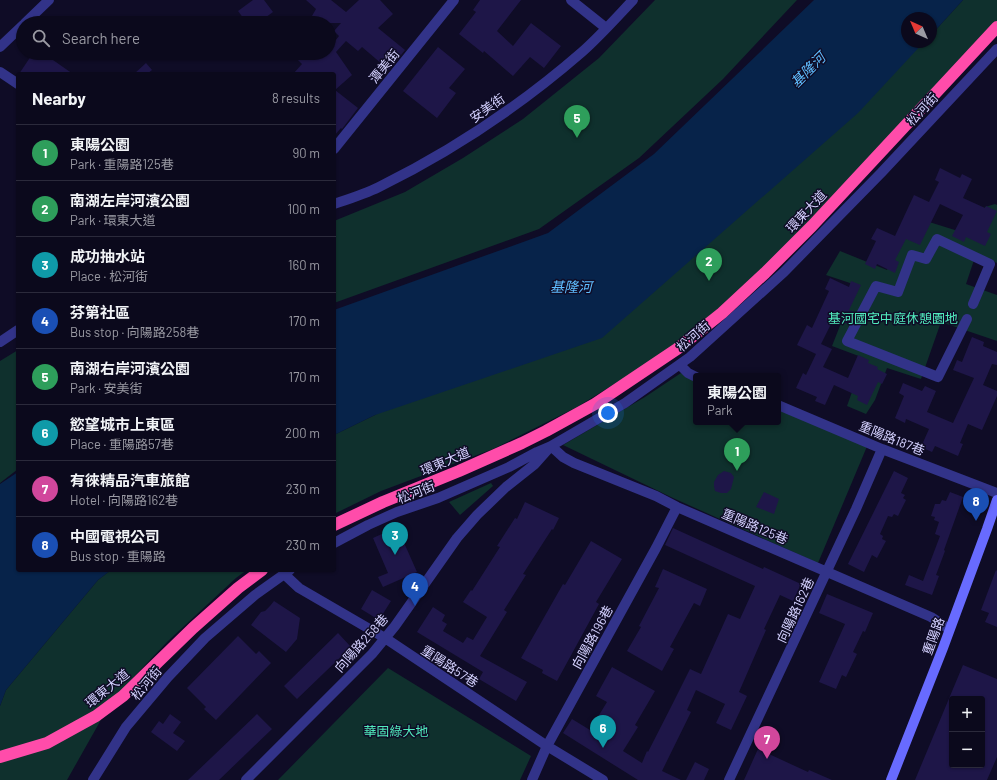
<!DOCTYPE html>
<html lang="en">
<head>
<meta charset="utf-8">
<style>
  body { margin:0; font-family:Barlow,"Noto Sans TC",sans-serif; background:#191729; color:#f1f3f6 }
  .controls { position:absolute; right:12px; bottom:12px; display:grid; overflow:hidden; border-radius:4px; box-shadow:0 1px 3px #0004 }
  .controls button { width:36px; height:36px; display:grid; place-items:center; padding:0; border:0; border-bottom:1px solid #2b2a3b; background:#0b091c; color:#f1f3f6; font:20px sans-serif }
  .compass { position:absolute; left:901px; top:12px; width:36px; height:36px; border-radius:50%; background:#0b091c; box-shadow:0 1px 3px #0004; rotate:316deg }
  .you { position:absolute; left:608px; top:413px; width:14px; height:14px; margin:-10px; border:3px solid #fff; border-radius:50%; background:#1a73e8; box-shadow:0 0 0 6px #1a73e833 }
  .badge { display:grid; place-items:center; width:26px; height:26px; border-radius:50%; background:#8c9099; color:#fff; font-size:13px; font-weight:700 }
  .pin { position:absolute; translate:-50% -33px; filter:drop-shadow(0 1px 2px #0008) }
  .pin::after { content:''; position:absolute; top:21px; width:14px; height:12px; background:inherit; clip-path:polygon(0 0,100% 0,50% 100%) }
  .popup { position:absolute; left:693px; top:373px; width:88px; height:52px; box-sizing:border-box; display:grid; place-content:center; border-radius:4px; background:#0b091c; filter:drop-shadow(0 1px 3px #0005); font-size:13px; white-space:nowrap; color:#9a9aa3 }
  .popup b { font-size:15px; color:#f1f3f6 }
  .popup::after { content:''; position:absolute; left:50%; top:100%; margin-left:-8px; border:8px solid transparent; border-top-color:#0b091c }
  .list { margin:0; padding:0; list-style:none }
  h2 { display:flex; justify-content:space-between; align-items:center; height:52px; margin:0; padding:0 16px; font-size:17px }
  h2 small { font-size:13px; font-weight:400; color:#9a9aa3 }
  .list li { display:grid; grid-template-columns:26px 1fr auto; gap:12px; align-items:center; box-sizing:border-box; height:56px; padding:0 16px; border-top:1px solid #2b2a3b }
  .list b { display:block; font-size:15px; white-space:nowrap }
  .list p { margin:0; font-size:13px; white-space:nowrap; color:#9a9aa3 }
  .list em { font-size:13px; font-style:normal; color:#9a9aa3 }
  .icon { flex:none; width:22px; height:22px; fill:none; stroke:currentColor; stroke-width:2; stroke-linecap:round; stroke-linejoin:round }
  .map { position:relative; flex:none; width:997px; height:780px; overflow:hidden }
  .search { position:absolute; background:#0b091c; box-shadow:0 1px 3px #0004; left:16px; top:16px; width:320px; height:44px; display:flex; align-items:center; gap:10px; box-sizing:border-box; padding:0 14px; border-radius:22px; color:#9a9aa3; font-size:15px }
  .panel { position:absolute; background:#0b091c; box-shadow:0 1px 3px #0004; left:16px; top:72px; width:320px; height:500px; border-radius:4px }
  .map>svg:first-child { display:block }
  .green { fill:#0f302d }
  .water { fill:#07234a }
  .building { fill:#1e1648; fill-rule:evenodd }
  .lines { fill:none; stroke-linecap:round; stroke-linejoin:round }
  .street { stroke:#323389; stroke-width:10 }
  .secondary { stroke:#686bff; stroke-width:10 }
  .highway { stroke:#ff4caa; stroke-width:12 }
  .labels { text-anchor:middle; stroke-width:3; stroke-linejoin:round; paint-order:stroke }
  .street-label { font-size:13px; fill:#d4d1ff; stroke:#0f0c26 }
  .park-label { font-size:13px; fill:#51ebbd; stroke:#0f0c26 }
  .water-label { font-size:14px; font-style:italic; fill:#5fbdff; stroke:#0f0c26 }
</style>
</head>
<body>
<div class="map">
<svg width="997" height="780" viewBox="0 0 997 780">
  <rect width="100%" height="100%" fill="#0f0c26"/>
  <path class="green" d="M655 0H797L723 79 639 158 539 229 334 303V221L405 192 463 158 523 119 599 58Z
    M963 0H997V25L779 255 724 308 669 350 577 407 493 449 381 491 334 514V435L375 415 924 42H931V35Z
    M995 204 997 205V263L976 254 966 284 997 295V341L941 322 921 379 887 368 875 400 866 414 847 406 864 358 832 346 856 285 826 275 840 251 887 270 900 237 926 221 974 236 985 207Z
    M18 350V469L0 483V361Z
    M681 373 696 379V422H778V410L868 444 818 563 673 498 563 445 645 397Z
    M491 483 493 486 460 515 449 502Z
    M111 570H247L236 578 168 641 126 685 102 718 67 780H0V706L6 690 98 580Z
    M388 668 531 756 520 780H278Z"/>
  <path class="water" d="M814 0H963L931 35V18H907V42H924L858 113 602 338 375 415 334 435V310L548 233 654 154Z
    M18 472V570H111L98 580 6 690 0 706V484Z"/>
  <path class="building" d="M253 0H264L273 12 258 23H247L238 11Z
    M306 0H331L346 12 359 0H380L393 14 378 28 405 50 389 70 362 47 358 51 346 41 336 52 352 75 335 90 358 108 342 129 341 128 334 136V74H293L302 64 291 53H329V43L331 46 339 36 334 31 341 23H308L316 9Z
    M480 0H521L497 31 513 46 531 23 561 46 544 68 530 57 513 76 484 51 483 53 459 34 476 12 473 10Z
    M438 47 465 69 449 88 456 93 437 118 403 91Z
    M33 53H43L73 74H19Z
    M146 63 152 70 147 74H134Z
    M940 168 960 178 962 174 972 179 963 198 985 208 986 206 997 211 987 232 991 234 985 246 966 237 964 242 952 236 963 215 940 204 920 245 906 239 895 260 899 262 895 273 877 264 875 269 865 264 876 241 871 239 877 228 895 236 914 195 929 202 939 182 935 180Z
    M830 278 849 287 851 281 861 285 849 310 855 312 848 324 834 318 821 344 832 349 823 367 848 378 858 355 869 360 868 363 878 367 877 369 887 374 882 384 878 382 867 405 857 400 858 396 834 385 825 405 815 401 817 397 796 388 803 373 806 375 816 354 797 345 807 325 812 328 829 291 825 289Z
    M972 337 984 342 983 346 997 352V365L992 364 983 385 997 391V396L982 430 968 424 960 443 963 444 958 456 935 446 932 452 921 447 929 429 906 419 905 423 895 418 904 396 899 393 903 383 922 391 925 386 936 391 927 412 953 423 974 378 953 370 957 360 962 362Z
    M724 471 731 473 734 477 731 489 727 493H721L715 491 714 486V482L718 475Z
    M894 471 908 478 901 493 905 495 903 498 906 500 898 516 894 514 892 517 888 516 880 534 883 536 882 539 886 541 877 558 872 555 864 572 848 564Z
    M764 492 779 499 774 514 756 507Z
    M950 492 963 497 944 550 945 551 936 575 939 576 932 595 905 585 909 575 923 581 940 536 935 534 939 522 934 520 935 517 931 516 935 504H940L942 500 946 501Z
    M525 502 559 518 553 530 552 529 523 574 526 575 504 610 507 612 480 656 527 682 516 701 479 679 483 672 417 632 433 607 445 615 442 621 447 624 443 631 463 643 467 637 473 640 487 617 463 602 471 590 472 591 500 547 497 546 515 518 517 519Z
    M397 527 417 572 383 587 378 577 388 573 373 538Z
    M673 528 763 569 764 567 801 584 793 601 780 595 764 629 766 630 739 692 747 696 731 730 716 723 725 704 696 690 687 710 691 712 662 771 681 780H638L563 733 572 719 590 730 607 702 596 696 612 667 655 691 635 725 638 727 623 751 642 763 647 751 648 752 673 703 690 669 701 674 728 614 740 619 755 586 665 545Z
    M591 541 622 559 596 602 599 604 557 681 542 673 543 670 521 658 563 584 565 585Z
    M663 569 707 589 700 606 694 603 670 647 674 649 662 671 627 651 641 627 639 626 659 588 655 587Z
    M996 570 997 571V627L985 622 989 613 981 610Z
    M372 590 391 601 379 620 361 609Z
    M827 594 873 613 865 632 863 631 853 652 857 654 846 677 842 675 836 689 819 682 845 624 819 613Z
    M274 601 300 618 297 639 286 652 251 625 261 612 265 611 270 606Z
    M338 633 351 647 297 699 284 686Z
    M238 636 256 654 259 651 271 663 216 720 204 709 206 707 187 688Z
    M963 665 997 679V757L987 780H915ZM952 699H982V765H952Z
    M170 714 181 722 173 733 185 741 177 751 151 732 159 721 163 724Z
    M257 714 272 729 248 752 219 780H188Z
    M758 749 808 772 809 770 832 780H744Z
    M695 762 709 769 704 780H686Z"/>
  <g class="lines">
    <path class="street" d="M571 0 606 28
      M25 23 49 0
      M0 47 23 25
      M0 72 18 84
      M334 149 454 0
      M334 204C349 199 365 194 379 187 452 151 521 105 582 52 600 36 616 18 633 0
      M967 319 938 377 847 341 876 286 898 292 912 255 926 259 937 239 990 264 973 304
      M0 342 18 330
      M680 365 688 373 696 377
      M778 405 882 449 997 493
      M334 543 368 525 397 512 438 498 509 467 537 452 551 446 625 403 690 357 784 272 881 173 997 49
      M284 574 299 588 385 638 547 746 603 780
      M93 780 126 727 168 677 205 638 255 595 290 570
      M246 780 372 654 395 626 457 538 477 515 506 487 535 464 551 446 563 457 574 463 656 496 677 507 931 617 949 629
      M532 780 547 746 656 548 677 507
      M729 780 856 509 882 449"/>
    <path class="secondary" d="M891 780 943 648 987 529 997 500"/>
    <path class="highway" d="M334 525 383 502 459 471 522 443 546 431 595 404 677 349 722 313 765 273 812 226 945 83 997 27
      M0 757 47 743 96 716 123 696 193 628 238 588 262 570"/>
  </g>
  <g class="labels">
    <g class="street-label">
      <text transform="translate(384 66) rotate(-51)" y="5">潭美街</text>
      <text transform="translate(487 108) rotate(-35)" y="5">安美街</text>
      <text transform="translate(922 109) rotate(-47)" y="5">松河街</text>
      <text transform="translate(806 211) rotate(-47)" y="5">環東大道</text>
      <text transform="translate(693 336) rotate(-41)" y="5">松河街</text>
      <text transform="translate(892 438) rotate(22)" y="5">重陽路187巷</text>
      <text transform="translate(445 461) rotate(-23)" y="5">環東大道</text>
      <text transform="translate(416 492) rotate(-21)" y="5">松河街</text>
      <text transform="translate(755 526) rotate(23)" y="5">重陽路125巷</text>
      <text transform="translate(795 610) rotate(-65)" y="5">向陽路162巷</text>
      <text transform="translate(933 636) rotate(-70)" y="5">重陽路</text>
      <text transform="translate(592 637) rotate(-61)" y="5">向陽路196巷</text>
      <text transform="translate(361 643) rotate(-48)" y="5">向陽路258巷</text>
      <text transform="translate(450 666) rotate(33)" y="5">重陽路57巷</text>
      <text transform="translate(146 683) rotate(-50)" y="5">松河街</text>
      <text transform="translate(107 688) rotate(-39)" y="5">環東大道</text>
    </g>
    <g class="park-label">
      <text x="893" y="323">基河國宅中庭休憩園地</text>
      <text x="396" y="736">華固綠大地</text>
    </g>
    <g class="water-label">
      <text transform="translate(808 70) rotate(-45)" y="5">基隆河</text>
      <text x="571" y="292">基隆河</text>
    </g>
  </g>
</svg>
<div class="controls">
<button>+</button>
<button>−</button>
</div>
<svg class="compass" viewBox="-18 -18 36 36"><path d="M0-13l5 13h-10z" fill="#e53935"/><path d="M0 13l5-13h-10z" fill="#9a9aa3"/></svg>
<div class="you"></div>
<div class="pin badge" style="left:737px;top:471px;background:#2e9e5b">1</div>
<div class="popup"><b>東陽公園</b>Park</div>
<div class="pin badge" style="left:709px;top:281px;background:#2e9e5b">2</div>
<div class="pin badge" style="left:395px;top:555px;background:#0f9aa8">3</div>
<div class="pin badge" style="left:415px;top:606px;background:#1a4fb4">4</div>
<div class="pin badge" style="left:577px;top:138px;background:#2e9e5b">5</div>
<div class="pin badge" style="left:603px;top:748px;background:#0f9aa8">6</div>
<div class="pin badge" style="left:767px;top:759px;background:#d1479c">7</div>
<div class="pin badge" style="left:976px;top:521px;background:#1a4fb4">8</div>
<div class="search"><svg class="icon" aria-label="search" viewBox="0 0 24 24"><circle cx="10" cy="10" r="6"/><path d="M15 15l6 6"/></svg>Search here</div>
<section class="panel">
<h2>Nearby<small>8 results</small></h2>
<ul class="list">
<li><span class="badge" style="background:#2e9e5b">1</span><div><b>東陽公園</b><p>Park · 重陽路125巷</p></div><em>90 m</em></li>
<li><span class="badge" style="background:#2e9e5b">2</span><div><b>南湖左岸河濱公園</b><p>Park · 環東大道</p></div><em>100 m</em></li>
<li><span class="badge" style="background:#0f9aa8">3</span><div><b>成功抽水站</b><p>Place · 松河街</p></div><em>160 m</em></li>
<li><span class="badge" style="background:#1a4fb4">4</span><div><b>芬第社區</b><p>Bus stop · 向陽路258巷</p></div><em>170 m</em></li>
<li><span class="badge" style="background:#2e9e5b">5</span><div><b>南湖右岸河濱公園</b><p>Park · 安美街</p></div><em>170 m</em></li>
<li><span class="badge" style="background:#0f9aa8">6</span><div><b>慾望城市上東區</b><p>Place · 重陽路57巷</p></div><em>200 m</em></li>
<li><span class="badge" style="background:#d1479c">7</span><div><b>有徠精品汽車旅館</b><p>Hotel · 向陽路162巷</p></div><em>230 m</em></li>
<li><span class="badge" style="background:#1a4fb4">8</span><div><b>中國電視公司</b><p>Bus stop · 重陽路</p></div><em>230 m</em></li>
</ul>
</section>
</div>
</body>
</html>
